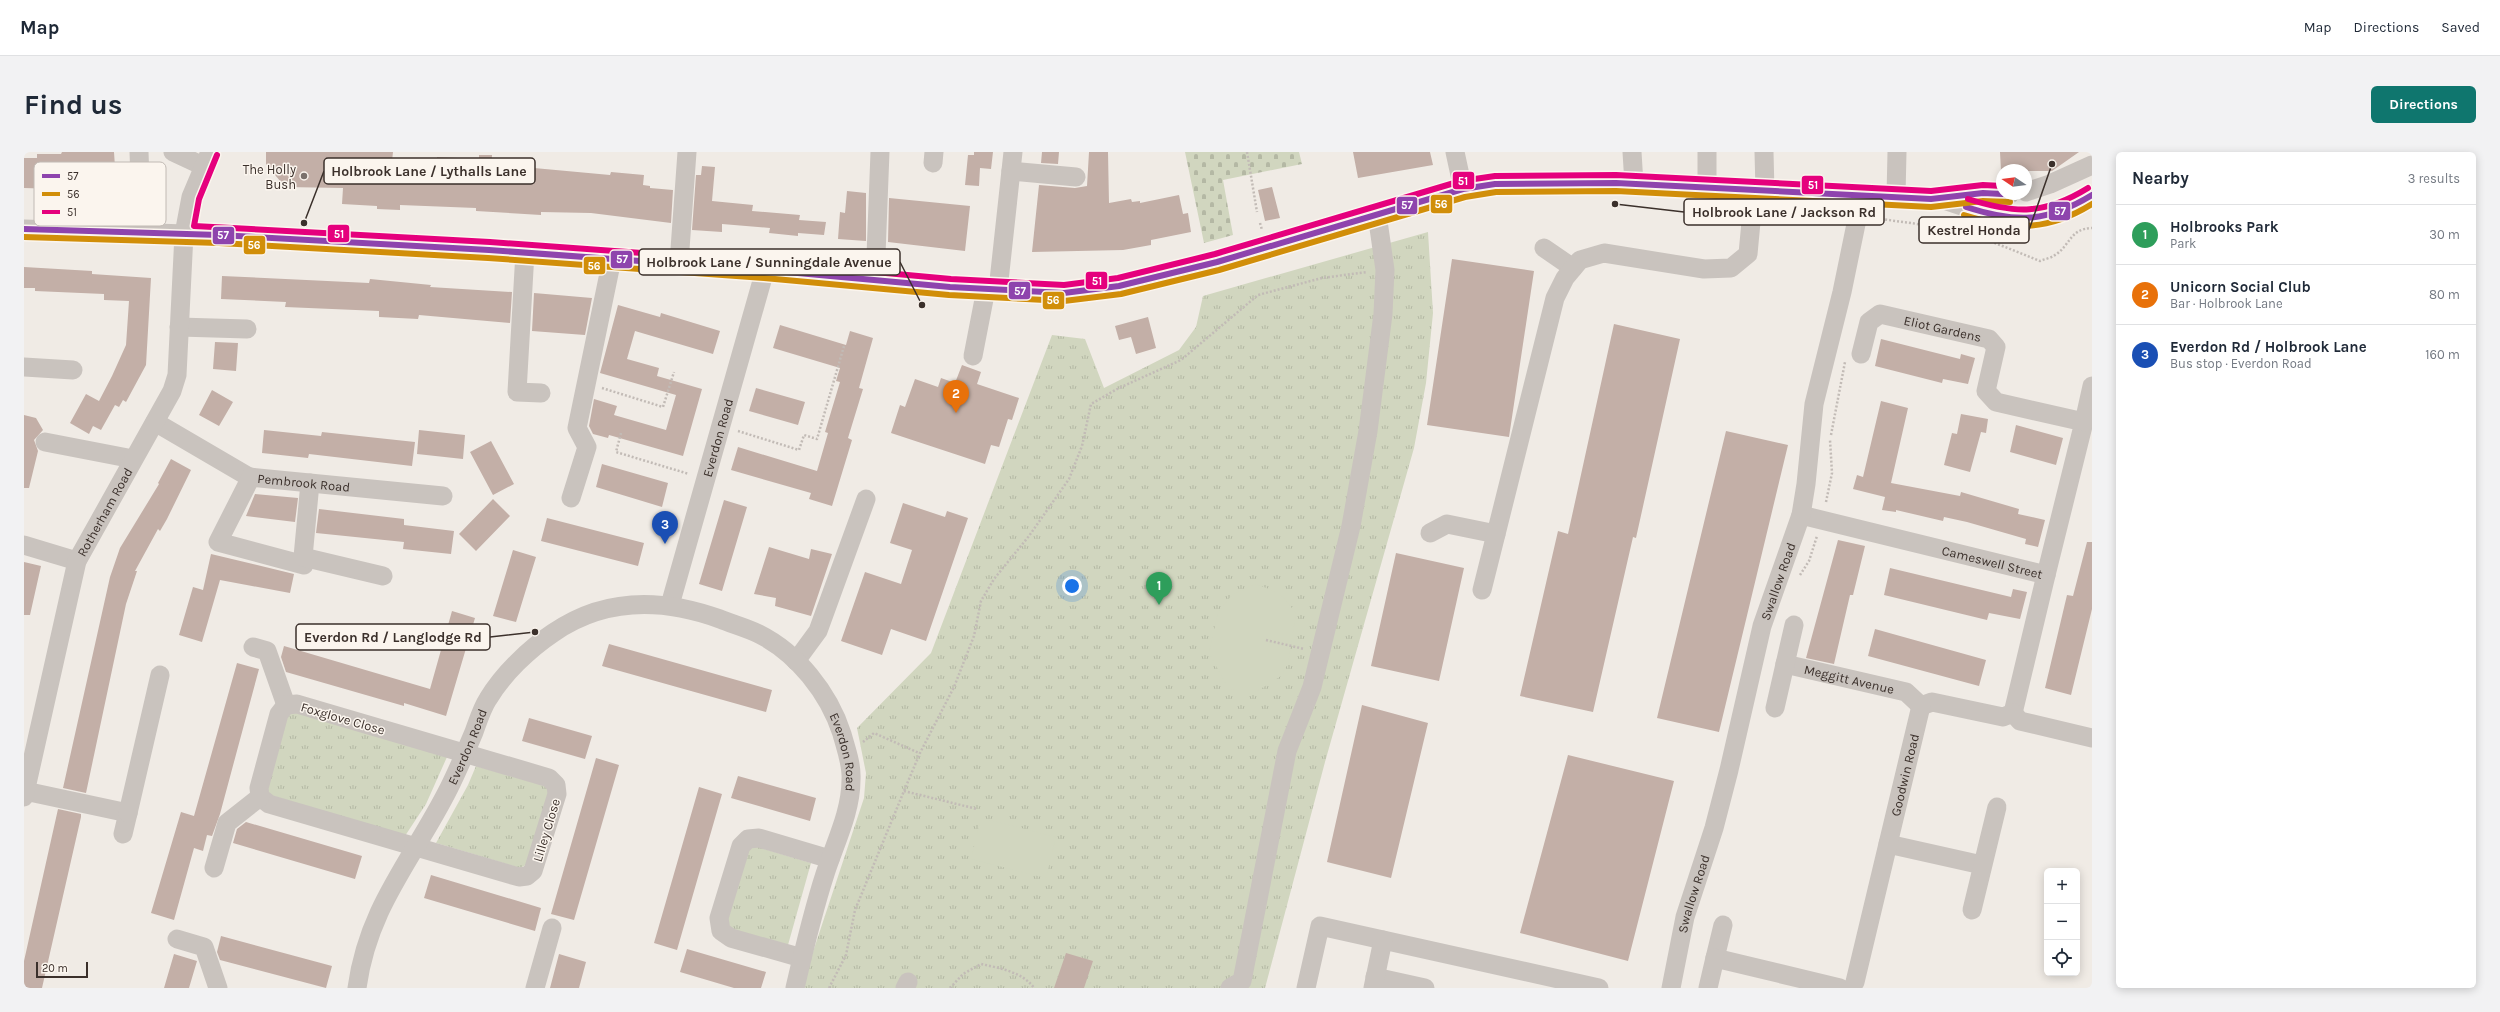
<!DOCTYPE html>
<html lang="en">
<head>
<meta charset="utf-8">
<style>
  body { margin:0; font-family:Karla,sans-serif; background:#f2f2f3; color:#1f2937 }
  .controls { position:absolute; right:12px; bottom:12px; display:grid; overflow:hidden; border-radius:6px; box-shadow:0 2px 10px #0003 }
  .controls button { width:36px; height:36px; display:grid; place-items:center; padding:0; border:0; border-bottom:1px solid #e0e1e3; background:#fff; color:#1f2937; font:20px sans-serif }
  .compass { position:absolute; left:1972px; top:12px; width:36px; height:36px; border-radius:50%; background:#fff; box-shadow:0 2px 10px #0003; rotate:283deg }
  .scale { position:absolute; left:12px; bottom:10px; width:52px; box-sizing:border-box; padding-left:4px; border:2px solid #3b302b; border-top:0; font-size:11px; line-height:14px; white-space:nowrap; color:#3b302b; -webkit-text-stroke:3px #fbf5ee; paint-order:stroke }
  .you { position:absolute; left:1048px; top:434px; width:14px; height:14px; margin:-10px; border:3px solid #fff; border-radius:50%; background:#1a73e8; box-shadow:0 0 0 6px #1a73e833 }
  .badge { display:grid; place-items:center; width:26px; height:26px; border-radius:50%; background:#0f766e; color:#fff; font-size:13px; font-weight:700 }
  .pin { position:absolute; translate:-50% -33px; filter:drop-shadow(0 1px 2px #0008) }
  .pin::after { content:''; position:absolute; top:21px; width:14px; height:12px; background:inherit; clip-path:polygon(0 0,100% 0,50% 100%) }
  .list { margin:0; padding:0; list-style:none }
  h2 { display:flex; justify-content:space-between; align-items:center; height:52px; margin:0; padding:0 16px; font-size:17px }
  h2 small { font-size:13px; font-weight:400; color:#747a83 }
  .list li { display:grid; grid-template-columns:26px 1fr auto; gap:12px; align-items:center; box-sizing:border-box; height:60px; padding:0 16px; border-top:1px solid #e0e1e3 }
  .list b { display:block; font-size:15px; white-space:nowrap }
  .list p { margin:0; font-size:13px; white-space:nowrap; color:#747a83 }
  .list em { font-size:13px; font-style:normal; color:#747a83 }
  .icon { flex:none; width:22px; height:22px; fill:none; stroke:currentColor; stroke-width:2; stroke-linecap:round; stroke-linejoin:round }
  .map { position:relative; flex:none; width:2068px; height:836px; overflow:hidden; border-radius:6px }
  header { display:flex; align-items:center; gap:24px; box-sizing:border-box; height:56px; padding:0 20px; background:#fff; border-bottom:1px solid #e0e1e3 }
  header strong { font-size:19px }
  nav { display:flex; gap:22px; margin-inline-start:auto; font-size:14px }
  .intro { display:flex; align-items:center; justify-content:space-between; box-sizing:border-box; height:96px; padding:0 24px }
  h1 { margin:0; font-size:28px }
  .button { padding:10px 18px; border-radius:6px; background:#0f766e; color:#fff; font-size:14px; font-weight:700 }
  main { display:flex; gap:24px; padding:0 24px }
  aside { flex:1; background:#fff; border-radius:6px; box-shadow:0 2px 10px #0003 }
  .map>svg:first-child { display:block }
  .grass { fill:url(#grass-tufts) }
  .cemetery { fill:url(#cemetery-stones) }
  .pitch { fill:#d1d6bf }
  .building { fill:#c3afa7 }
  .lines { fill:none; stroke-linecap:round; stroke-linejoin:round }
  .path { stroke:#c2bbb6; stroke-width:2.5; stroke-dasharray:2 2; stroke-linecap:butt }
  .minor { stroke:#c9c3be; stroke-width:19 }
  .bus-1-casing { stroke:#fbf5ee; stroke-width:9 }
  .bus-2-casing { stroke:#fbf5ee; stroke-width:9 }
  .bus-3-casing { stroke:#fbf5ee; stroke-width:9 }
  .bus-1 { stroke:#8e44ad; stroke-width:6 }
  .bus-2 { stroke:#d18e09; stroke-width:6 }
  .bus-3 { stroke:#e5007d; stroke-width:6 }
  .poi-dot { fill:#7a716c; stroke:#fbf5ee; stroke-width:1.5 }
  .labels { text-anchor:middle; stroke-width:3; stroke-linejoin:round; paint-order:stroke }
  .poi-label { font-size:13px; fill:#3b302b; stroke:#fbf5ee; text-anchor:end }
  .street-label { font-size:13px; fill:#3b302b; stroke:#fbf5ee }
  .key { fill:#fbf5ee; stroke:#c1bab4; stroke-width:1 }
  .key-label { font-size:11px; fill:#3b302b }
  .leader { fill:none; stroke:#3b302b; stroke-width:1.5 }
  .callout-dot { fill:#3b302b; stroke:#fbf5ee; stroke-width:1.5 }
  .callout { fill:#fbf5ee; stroke:#3b302b; stroke-width:1.5 }
  .callout-label { font-size:14px; text-anchor:middle; font-weight:bold; fill:#3b302b }
  .line-badge { stroke:#fbf5ee; stroke-width:1.5 }
  .badge-label { font-size:11px; text-anchor:middle; font-weight:bold; fill:#fff }
</style>
</head>
<body>
<header>
<strong>Map</strong>
<nav><a>Map</a><a>Directions</a><a>Saved</a></nav>
</header>
<div class="intro"><h1>Find us</h1><a class="button">Directions</a></div>
<main>
<div class="map">
<svg width="2068" height="836" viewBox="0 0 2068 836">
  <defs>
    <pattern id="grass-tufts" width="24" height="20" patternUnits="userSpaceOnUse"><rect width="24" height="20" fill="#d1d6bf"/><path d="M3 7l-1-3M5 7V3M7 7l1-3M15 17l-1-3M17 17v-4M19 17l1-3" fill="none" stroke="#b4b8a4"/></pattern>
    <pattern id="cemetery-stones" width="16" height="16" patternUnits="userSpaceOnUse"><rect width="16" height="16" fill="#d1d6bf"/><path d="M2 7V4a2 2 0 0 1 4 0v3zM10 15v-3a2 2 0 0 1 4 0v3z" fill="#b4b8a4"/></pattern>
  </defs>
  <rect width="100%" height="100%" fill="#f0ebe5"/>
  <path class="grass" d="M1404 80 1409 161 1402 231 1390 296 1301 610 1241 836H777L840 646 842 621 833 576 907 501 1028 183 1061 187 1080 236 1155 198 1172 175 1179 144Z
    M270 560 423 605 402 652 381 684 246 643 242 635 263 563Z
    M452 614 522 634 525 641 502 713 496 716 412 691 444 633Z
    M731 694 787 711 764 793 706 777 702 770 725 697Z"/>
  <path class="cemetery" d="M1161 0H1275L1278 12 1199 28 1209 83 1180 91Z"/>
  <path class="pitch" d="M1231 432C1253 439 1260 443 1272 462L1264 511 1257 524 1230 541H1214L1203 534 1185 501 1194 460 1208 443Z
    M957 666 1032 685 1022 726 947 707Z"/>
  <path class="building" d="M38 0H90L92 30 69 31V22L33 21 32 37 0 36V6H13V2H37Z
    M242 0H369L368 9 413 12V5L455 7V3H468L467 30 499 31 500 23 509 24 510 16 586 23 587 20 620 23 619 33 626 34V36L649 38 647 71 567 61 517 60V63L452 59V56L376 53V58L353 57V54L318 52 319 36 261 35 242 12Z
    M950 0H969L967 17 956 16 955 34 941 33 944 3H950Z
    M1018 0H1035L1034 12 1017 11Z
    M1065 0H1084L1085 51 1107 47 1108 50 1116 49V51L1155 43 1159 62 1164 61 1167 80 1127 88V93L1099 98 1008 100 1015 33 1051 36 1063 34Z
    M1329 0H1406L1409 13 1334 26Z
    M1976 0H2055L2028 19H1977Z
    M678 14 691 15 688 49 729 53 728 59 776 63 775 68 802 70 800 83 774 81V84L745 81 746 76 698 72V80L668 78 672 23H677Z
    M1248 35 1256 66 1241 69 1234 38Z
    M823 39 842 41V89L814 87 816 60 821 61Z
    M865 46 946 54 941 99 864 90Z
    M1428 107 1510 119 1485 285 1403 273Z
    M0 115 68 119V122L127 126 122 213 102 250 99 248 95 255 91 253 77 278 69 274 65 282 46 271 62 242 75 249 88 224 102 193 105 149 80 148V142L11 139V136H0Z
    M198 124 345 131 346 127 407 133 406 135 488 140 486 171 395 163 394 167 355 165V159L261 155 262 150 197 147Z
    M510 141 568 146 561 183 508 179Z
    M594 153 636 165 637 161 696 179 689 202 611 179 603 207 635 216 633 224 678 237 659 304 585 283 584 286 569 282 565 274 570 247 593 254 590 263 642 278 652 243 576 221Z
    M1124 165 1132 196 1112 202 1107 185 1095 188 1091 174Z
    M1590 172 1656 187 1612 386 1609 385 1569 560 1496 544 1534 379 1544 382Z
    M756 173 822 193 826 179 849 186 835 236 839 237 824 286 828 288 808 354 785 347 787 341 707 318 714 295 793 319 804 281 801 280 816 230 812 229 816 216 749 196Z
    M1857 187 1936 207 1937 202 1951 206 1944 232 1919 227 1918 231 1851 214Z
    M191 190 214 191 212 219 189 217Z
    M938 213 957 220 953 232 995 246 988 268 984 267 975 295 967 293 961 312 867 281 876 253 881 255 891 227 914 235 917 226 931 231Z
    M732 236 781 250 774 273 725 259Z
    M188 238 209 250 195 274 175 263Z
    M1857 249 1884 256 1867 331 1936 344 1937 340 1995 357 1994 362 2021 368 2014 395 2001 392 2002 387 1943 370 1920 365 1919 369 1872 358V360L1858 358 1861 345 1829 337 1833 323 1839 325Z
    M1937 262 1964 267 1962 281 1957 280 1946 320 1920 313 1928 281 1933 282Z
    M0 263 12 266 19 278 10 288 14 299 5 336H0Z
    M1992 273 2039 286 2032 313 1986 300Z
    M240 278 297 284 298 280 391 290 388 314 285 302 284 306 238 301Z
    M395 278 441 283 439 307 393 302Z
    M1702 279 1764 293 1695 580 1633 566Z
    M467 289 490 332 469 343 446 300Z
    M147 307 167 318 143 367 136 379 134 377 111 419H113L102 452 62 641 39 636 86 425 96 396 135 332 134 331Z
    M578 312 644 331 638 355 572 335Z
    M231 342 274 346 271 370 222 364Z
    M469 347 486 364 452 399 435 382Z
    M700 348 723 355 698 439 675 432Z
    M879 351 921 365 923 359 944 366 902 489 867 477 858 503 817 489 841 420 877 432 888 398 866 391Z
    M295 357 380 367V373L430 379 427 402 379 397 380 390 292 381Z
    M523 366 620 391 614 414 517 389Z
    M1814 388 1841 394 1829 443H1826L1810 512 1782 506Z
    M2063 390H2068V457L2047 543 2021 536 2043 443 2049 444Z
    M745 395 785 407 787 397 808 402 787 464 751 454 752 446 730 442Z
    M489 398 512 405 492 470 469 464Z
    M1372 401 1440 416 1415 529 1347 514Z
    M187 402 270 422 266 441 196 428 178 490 155 483 169 435 179 438Z
    M0 410 17 414 6 463H0Z
    M1866 416 1987 445 1989 437 2003 440 1996 467 1965 461 1963 468 1860 443Z
    M428 459 451 466 422 564 380 551V554L262 520 257 505 260 494 406 537Z
    M1851 477 1962 508 1955 534 1844 504Z
    M585 492 748 538 742 560 578 514Z
    M213 511 235 517 196 662 188 684 183 683 179 699 170 696 150 768 127 761 157 660 170 664Z
    M1338 553 1404 571 1367 726 1303 710Z
    M505 566 568 584 561 607 498 589Z
    M1544 603 1650 629 1604 809 1496 781Z
    M572 606 595 613 550 768 527 762Z
    M714 624 792 646 786 669 707 646Z
    M675 635 698 642 653 798 630 791Z
    M34 657 57 662V665L18 836H0V809Z
    M222 670 338 704 331 727 209 691 213 677Z
    M407 723 517 756 511 779 400 746Z
    M197 784 308 814 302 836 196 808 193 800Z
    M663 797 742 820 737 836H710L656 820Z
    M1042 801 1069 809 1060 836H1030Z
    M150 802 173 809 165 836H140Z
    M535 802 562 810 555 836H526Z"/>
  <g class="lines">
    <path class="path" d="M1223 0 1233 60
      M1236 71 1238 78
      M1851 72 1857 67 1901 73 1956 85 2016 109C2021 107 2027 106 2031 103 2047 93 2045 77 2068 76
      M578 236 639 255 650 220
      M714 279 775 298 780 283 793 287 820 194
      M597 281 592 300 665 322
      M1807 283 1821 210
      M1802 350 1808 321 1806 288
      M1776 423 1785 409 1793 384
      M1242 488 1280 497
      M839 590 850 581 895 601
      M880 639 953 657
      M805 836 822 803 831 758 880 639 896 601 930 535 950 484 957 449 970 427 1005 384 1045 327 1058 294 1067 252 1095 236 1157 208 1234 143 1298 126 1343 120
      M926 836 939 822 957 812C975 816 999 820 1010 836"/>
    <g class="minor">
      <path d="M115 0 116 28"/>
      <path d="M149 0 179 14"/>
      <path d="M1431 0 1439 37"/>
      <path d="M1608 0 1610 32"/>
      <path d="M1683 0V36"/>
      <path d="M1740 0 1741 39"/>
      <path d="M909 11 910 0"/>
      <path d="M987 19 1052 25"/>
      <path d="M2002 40 2026 32 2068 13"/>
      <path d="M1872 44 1873 0"/>
      <path d="M1920 48C1978 68 2014 80 2068 43"/>
      <path d="M0 77 195 83 465 98 741 118 926 135 1040 141 1095 134 1193 110 1375 55 1439 37 1471 32 1592 31 1907 47 1959 41 1986 42"/>
      <path d="M1520 96 1549 116"/>
      <path d="M501 100 493 240 517 241"/>
      <path d="M655 111 663 0"/>
      <path d="M851 129 856 0"/>
      <path d="M974 138 989 0"/>
      <path d="M155 175 223 177"/>
      <path id="s1" d="M1837 202 1845 170 1856 162 1965 187 1972 195 1962 239 1972 250 2060 270 2022 423"/>
      <path d="M949 204 962 137"/>
      <path d="M0 215 49 218"/>
      <path id="s2" d="M131 270 225 325 419 344"/>
      <path d="M2060 270 2068 234"/>
      <path d="M21 290 109 307"/>
      <path d="M227 325 194 390 280 413"/>
      <path d="M286 331 279 405 359 424"/>
      <path d="M547 346 563 295 553 276 588 107"/>
      <path id="s3" d="M1777 363 2022 423 1989 561"/>
      <path d="M1406 381 1423 372 1472 382"/>
      <path d="M0 393 53 409"/>
      <path d="M1458 438 1531 146 1541 126 1556 108 1580 101 1680 117 1707 116 1724 102 1730 38"/>
      <path id="s4" d="M646 453 741 118"/>
      <path d="M229 495 243 499 262 553"/>
      <path d="M772 509 794 479 842 347"/>
      <path id="s5" d="M1761 512 1882 540 1897 554 1908 550 1979 565 1989 561 1996 569 2068 586"/>
      <path d="M273 552 525 626 532 633 533 642 509 719 503 724 495 725 245 652 236 645 235 636 255 562 262 553Z"/>
      <path d="M1751 556 1770 473"/>
      <path d="M1 639 104 661 99 682"/>
      <path id="s6" d="M0 645 53 409 148 239 153 223 160 82 167 45 186 0"/>
      <path d="M104 661 136 523"/>
      <path d="M1864 692 1958 713"/>
      <path d="M190 716 203 671 236 645"/>
      <path d="M1948 758 1973 655"/>
      <path d="M1699 773 1691 806 1816 836"/>
      <path d="M153 787 180 795 194 836"/>
      <path d="M778 806 707 786 697 779 695 766 717 694 724 687 735 686 806 707"/>
      <path d="M1351 825 1401 836"/>
      <path id="s7" d="M1831 830 1897 554"/>
      <path id="s8" d="M333 836C344 754 390 706 425 636 434 618 442 599 450 580 454 569 458 556 464 547 479 522 505 497 529 481 581 445 638 446 696 467 708 472 723 476 735 482 773 501 805 541 818 582 822 597 828 612 827 628 827 660 811 691 801 722 789 759 780 797 771 836"/>
      <path d="M511 836 528 776"/>
      <path d="M881 836 884 830"/>
      <path d="M1206 836 1218 829 1263 599 1288 535 1327 374 1344 279 1359 162 1361 118 1353 62"/>
      <path d="M1282 836 1296 774 1575 836"/>
      <path d="M1349 836 1359 788"/>
      <path id="s9" d="M1647 836 1661 765 1690 676 1705 618 1738 474 1777 363 1782 332 1790 252 1818 140 1838 43"/>
      <path d="M1684 836 1691 806"/>
    </g>
    <g class="bus-1-casing">
      <path id="bus-1" d="M1942 55C1992 71 2022 71 2068 43
        M0 77 195 83 465 98 741 118 926 135 1040 141 1095 134 1193 110 1439 37 1471 32 1592 31 1907 47 1959 41 1978 42"/>
    </g>
    <g class="bus-2-casing">
      <path id="bus-2" d="M1940 63C1989 78 2023 80 2068 52
        M0 85 195 91 464 106 740 126 925 143 1040 149 1097 142 1195 118 1441 45 1472 40 1592 39 1907 55 1959 49 1986 50"/>
    </g>
    <g class="bus-3-casing">
      <path id="bus-3" d="M193 3 175 47 170 74 466 90 742 110 927 127 1040 133 1094 126 1191 102 1437 29 1471 24 1592 23 1907 39 1959 33 1978 34
        M1944 47C1992 62 2020 63 2064 36"/>
    </g>
    <use href="#bus-1" class="bus-1"/>
    <use href="#bus-2" class="bus-2"/>
    <use href="#bus-3" class="bus-3"/>
  </g>
  <circle class="poi-dot" cx="280" cy="24" r="4"/>
  <g class="labels">
    <g class="poi-label">
      <text x="272" y="22">The Holly<tspan x="272" dy="15">Bush</tspan></text>
    </g>
    <g class="street-label">
      <text dy="5" stroke="none"><textPath href="#s1" startOffset="111">Eliot Gardens</textPath></text>
      <text dy="5" stroke="none"><textPath href="#s4" startOffset="174">Everdon Road</textPath></text>
      <text dy="5" stroke="none"><textPath href="#s2" startOffset="164">Pembrook Road</textPath></text>
      <text dy="5" stroke="none"><textPath href="#s6" startOffset="298">Rotherham Road</textPath></text>
      <text dy="5" stroke="none"><textPath href="#s3" startOffset="197">Cameswell Street</textPath></text>
      <text dy="5" stroke="none"><textPath href="#s9" startOffset="421">Swallow Road</textPath></text>
      <text dy="5" stroke="none"><textPath href="#s5" startOffset="66">Meggitt Avenue</textPath></text>
      <text transform="translate(319 566) rotate(16)" y="5">Foxglove Close</text>
      <text dy="5" stroke="none"><textPath href="#s8" startOffset="267">Everdon Road</textPath></text>
      <text dy="5" stroke="none"><textPath href="#s8" startOffset="780">Everdon Road</textPath></text>
      <text dy="5" stroke="none"><textPath href="#s7" startOffset="213">Goodwin Road</textPath></text>
      <text transform="translate(522 678) rotate(-73)" y="5">Lilley Close</text>
      <text dy="5" stroke="none"><textPath href="#s9" startOffset="97">Swallow Road</textPath></text>
    </g>
  </g>
  <rect x="10" y="10" width="132" height="64" rx="6" class="key"/>
  <rect x="18" y="22" width="18" height="4" fill="#8e44ad"/>
  <rect x="18" y="40" width="18" height="4" fill="#d18e09"/>
  <rect x="18" y="58" width="18" height="4" fill="#e5007d"/>
  <g class="key-label">
    <text x="43" y="28">57</text>
    <text x="43" y="46">56</text>
    <text x="43" y="64">51</text>
  </g>
  <path class="leader" d="M280 71L300 19M1591 52L1660 60M2028 12L2005 78M898 153L876 110M511 480L466 485"/>
  <g class="callout-dot">
    <circle cx="280" cy="71" r="4"/>
    <circle cx="1591" cy="52" r="4"/>
    <circle cx="2028" cy="12" r="4"/>
    <circle cx="898" cy="153" r="4"/>
    <circle cx="511" cy="480" r="4"/>
  </g>
  <g class="callout">
    <rect x="300" y="6" width="211" height="26" rx="4"/>
    <rect x="1660" y="47" width="200" height="26" rx="4"/>
    <rect x="1895" y="65" width="110" height="26" rx="4"/>
    <rect x="615" y="97" width="261" height="26" rx="4"/>
    <rect x="272" y="472" width="194" height="26" rx="4"/>
  </g>
  <g class="callout-label">
    <text x="405" y="24">Holbrook Lane / Lythalls Lane</text>
    <text x="1760" y="65">Holbrook Lane / Jackson Rd</text>
    <text x="1950" y="83">Kestrel Honda</text>
    <text x="745" y="115">Holbrook Lane / Sunningdale Avenue</text>
    <text x="369" y="490">Everdon Rd / Langlodge Rd</text>
  </g>
  <g class="line-badge">
    <rect x="1428" y="19" width="23" height="19" rx="4" fill="#e5007d"/>
    <rect x="1777" y="23" width="23" height="20" rx="4" fill="#e5007d"/>
    <rect x="1406" y="42" width="23" height="20" rx="4" fill="#d18e09"/>
    <rect x="1372" y="44" width="22" height="19" rx="4" fill="#8e44ad"/>
    <rect x="2024" y="49" width="23" height="20" rx="4" fill="#8e44ad"/>
    <rect x="303" y="72" width="23" height="19" rx="4" fill="#e5007d"/>
    <rect x="188" y="74" width="23" height="19" rx="4" fill="#8e44ad"/>
    <rect x="219" y="83" width="23" height="20" rx="4" fill="#d18e09"/>
    <rect x="586" y="98" width="23" height="19" rx="4" fill="#8e44ad"/>
    <rect x="559" y="104" width="23" height="19" rx="4" fill="#d18e09"/>
    <rect x="1061" y="119" width="23" height="19" rx="4" fill="#e5007d"/>
    <rect x="984" y="129" width="23" height="19" rx="4" fill="#8e44ad"/>
    <rect x="1018" y="139" width="23" height="19" rx="4" fill="#d18e09"/>
  </g>
  <g class="badge-label">
    <text x="1439" y="33">51</text>
    <text x="1789" y="37">51</text>
    <text x="1417" y="56">56</text>
    <text x="1383" y="57">57</text>
    <text x="2036" y="63">57</text>
    <text x="315" y="86">51</text>
    <text x="199" y="87">57</text>
    <text x="230" y="97">56</text>
    <text x="598" y="111">57</text>
    <text x="570" y="118">56</text>
    <text x="1073" y="133">51</text>
    <text x="996" y="143">57</text>
    <text x="1029" y="152">56</text>
  </g>
</svg>
<div class="controls">
<button>+</button>
<button>−</button>
<button><svg class="icon" aria-label="locate" viewBox="0 0 24 24"><circle cx="12" cy="12" r="6"/><path d="M12 2v4M12 18v4M2 12h4M18 12h4"/></svg></button>
</div>
<svg class="compass" viewBox="-18 -18 36 36"><path d="M0-13l5 13h-10z" fill="#e53935"/><path d="M0 13l5-13h-10z" fill="#747a83"/></svg>
<div class="scale">20 m</div>
<div class="you"></div>
<div class="pin badge" style="left:1135px;top:453px;background:#2e9e5b">1</div>
<div class="pin badge" style="left:932px;top:261px;background:#e8710a">2</div>
<div class="pin badge" style="left:641px;top:392px;background:#1a4fb4">3</div>
</div>
<aside>
<h2>Nearby<small>3 results</small></h2>
<ul class="list">
<li><span class="badge" style="background:#2e9e5b">1</span><div><b>Holbrooks Park</b><p>Park</p></div><em>30 m</em></li>
<li><span class="badge" style="background:#e8710a">2</span><div><b>Unicorn Social Club</b><p>Bar · Holbrook Lane</p></div><em>80 m</em></li>
<li><span class="badge" style="background:#1a4fb4">3</span><div><b>Everdon Rd / Holbrook Lane</b><p>Bus stop · Everdon Road</p></div><em>160 m</em></li>
</ul>
</aside>
</main>
</body>
</html>
